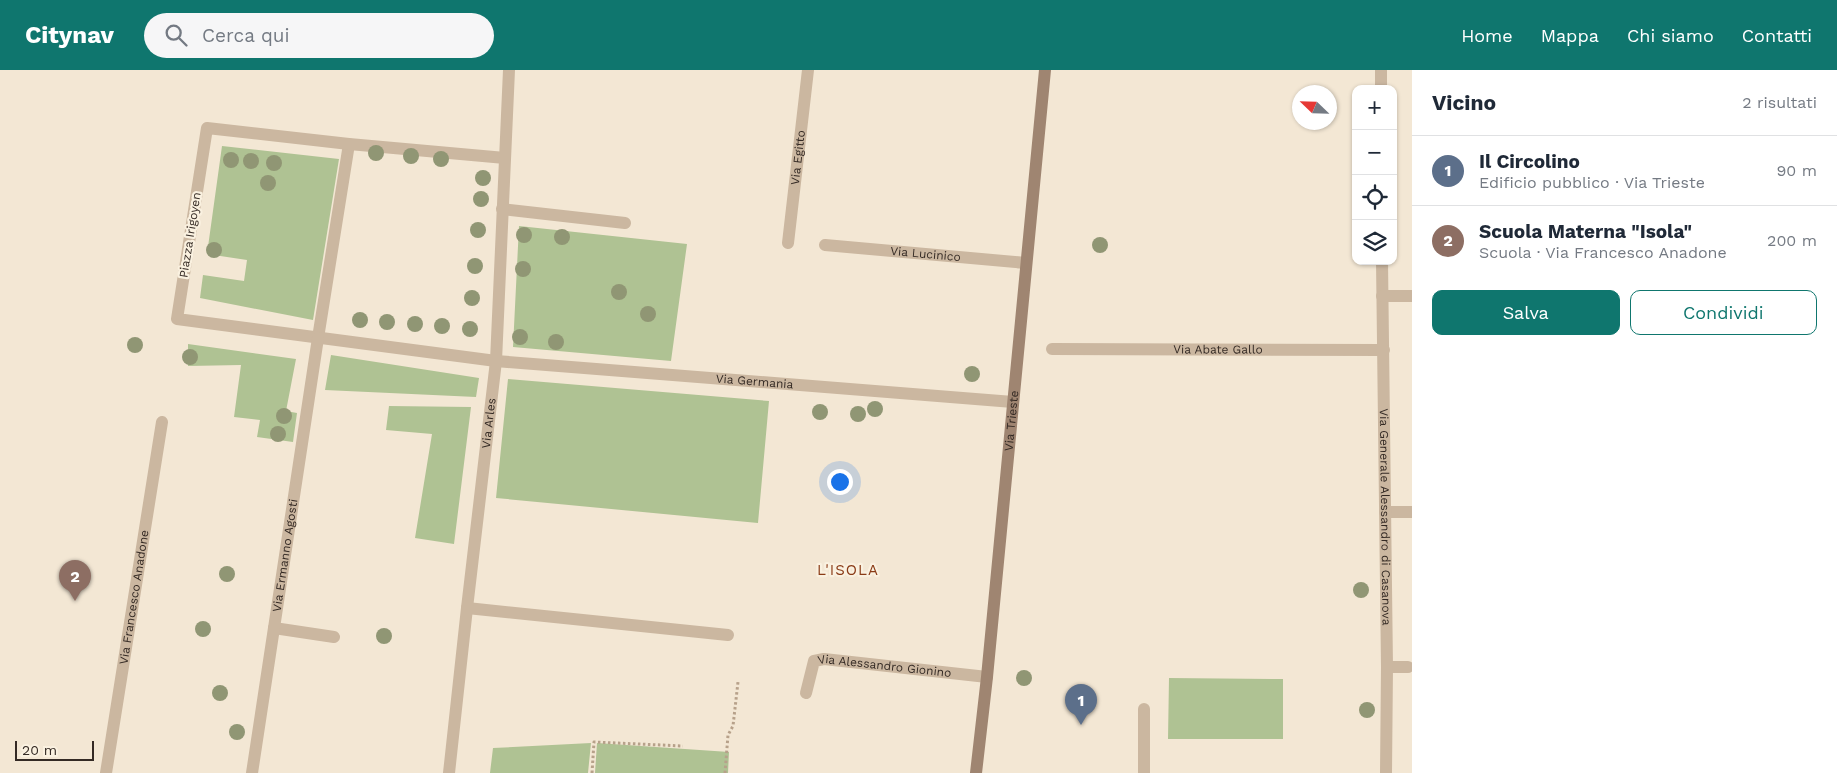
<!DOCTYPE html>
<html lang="it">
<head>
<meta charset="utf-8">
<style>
  body { margin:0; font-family:"Work Sans",sans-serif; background:#f6f6f7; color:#1f2937 }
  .controls { position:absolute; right:15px; top:15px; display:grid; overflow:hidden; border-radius:10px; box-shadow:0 1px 4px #0004 }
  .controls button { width:45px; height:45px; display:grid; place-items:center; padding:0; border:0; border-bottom:1px solid #e0e1e3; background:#fff; color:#1f2937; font:25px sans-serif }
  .compass { position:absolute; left:1292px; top:15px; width:45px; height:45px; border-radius:50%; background:#fff; box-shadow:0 1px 4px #0004; rotate:293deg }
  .scale { position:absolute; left:15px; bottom:12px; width:79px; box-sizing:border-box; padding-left:5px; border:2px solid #342a24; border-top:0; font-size:14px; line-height:18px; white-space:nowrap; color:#342a24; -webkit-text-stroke:4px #faf1e0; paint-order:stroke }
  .you { position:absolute; left:839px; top:411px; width:18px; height:18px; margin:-12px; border:4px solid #fff; border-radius:50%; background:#1a73e8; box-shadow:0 0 0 8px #1a73e833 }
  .badge { display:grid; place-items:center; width:32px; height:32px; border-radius:50%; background:#0f766e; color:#fff; font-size:16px; font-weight:700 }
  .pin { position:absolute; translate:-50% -41px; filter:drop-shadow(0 1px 2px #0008) }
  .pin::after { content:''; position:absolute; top:26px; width:18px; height:15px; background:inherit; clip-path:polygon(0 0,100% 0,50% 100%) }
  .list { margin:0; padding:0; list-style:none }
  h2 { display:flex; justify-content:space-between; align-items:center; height:65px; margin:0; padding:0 20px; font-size:21px }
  h2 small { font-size:16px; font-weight:400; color:#747a83 }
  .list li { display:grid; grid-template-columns:32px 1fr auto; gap:15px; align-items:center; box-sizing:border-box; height:70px; padding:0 20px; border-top:1px solid #e0e1e3 }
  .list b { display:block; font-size:19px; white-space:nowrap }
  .list p { margin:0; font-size:16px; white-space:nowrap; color:#747a83 }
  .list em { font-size:16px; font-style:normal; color:#747a83 }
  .actions { display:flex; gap:10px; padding:15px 20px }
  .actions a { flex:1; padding:11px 0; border:1px solid #0f766e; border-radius:10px; text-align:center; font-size:18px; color:#0f766e }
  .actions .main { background:#0f766e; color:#fff }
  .icon { flex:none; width:28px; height:28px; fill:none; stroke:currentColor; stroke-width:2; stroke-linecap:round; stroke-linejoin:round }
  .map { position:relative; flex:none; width:1412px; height:703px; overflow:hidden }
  header { display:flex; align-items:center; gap:30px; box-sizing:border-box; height:70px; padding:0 25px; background:#0f766e; color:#fff }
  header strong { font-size:24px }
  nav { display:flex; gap:28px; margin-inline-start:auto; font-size:18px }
  .search { width:350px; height:45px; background:#f6f6f7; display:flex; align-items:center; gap:12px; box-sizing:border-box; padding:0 18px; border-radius:28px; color:#747a83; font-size:19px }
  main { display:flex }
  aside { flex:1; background:#fff }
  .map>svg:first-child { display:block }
  .green { fill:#afc293 }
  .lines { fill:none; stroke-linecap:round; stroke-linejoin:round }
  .path { stroke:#b7a18a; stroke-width:3; stroke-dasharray:2.5 2.5; stroke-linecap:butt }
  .lane { stroke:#cbb7a0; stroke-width:12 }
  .street { stroke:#cbb7a0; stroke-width:12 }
  .secondary { stroke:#9f8571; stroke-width:12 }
  .tree { fill:#909674 }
  .labels { text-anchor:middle; stroke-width:4.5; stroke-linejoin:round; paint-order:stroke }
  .street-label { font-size:12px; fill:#342a24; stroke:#faf1e0 }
  .quarter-label { font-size:15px; letter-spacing:1px; fill:#8a3b16; stroke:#faf1e0 }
</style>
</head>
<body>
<header>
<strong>Citynav</strong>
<div class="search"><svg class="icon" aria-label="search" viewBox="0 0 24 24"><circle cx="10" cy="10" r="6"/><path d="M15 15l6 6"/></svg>Cerca qui</div>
<nav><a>Home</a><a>Mappa</a><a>Chi siamo</a><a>Contatti</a></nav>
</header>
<main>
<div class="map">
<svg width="1412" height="703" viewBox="0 0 1412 703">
  <rect width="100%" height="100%" fill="#f3e7d4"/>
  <path class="green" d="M222 76 339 89 313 250 200 228 203 205 244 211 247 190 207 184Z
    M519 156 687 174 671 291 513 277Z
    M188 274 296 289 286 341 297 343 293 372 257 367 260 350 234 347 241 295 188 296Z
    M331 285 479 308 476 327 325 320Z
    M508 309 769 331 758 453 496 428Z
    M389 336 471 337 454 474 415 468 432 364 386 360Z
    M1169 608 1283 609V669H1168Z
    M591 673 588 703H490L493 678Z
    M597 673 729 682 728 703H595Z"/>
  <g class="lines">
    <path class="path" d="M592 703 594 672 683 676
      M725 703 728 665 733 656 738 612"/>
    <g class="lane">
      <path d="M502 139 625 153"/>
      <path d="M318 268 349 74"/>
      <path d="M1385 442H1412"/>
      <path d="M467 538 728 565"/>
      <path d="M274 558 334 567"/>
      <path d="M1387 597H1408"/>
      <path id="s1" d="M806 623 814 591 824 589 987 607"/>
      <path d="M1144 639V703"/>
    </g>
    <g class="street">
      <path d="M1381 0V19"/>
      <path id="s2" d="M505 88 349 74 207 58 177 249 496 291 1013 332"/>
      <path id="s3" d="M788 173 808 0"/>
      <path id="s4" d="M825 175 1026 193"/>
      <path id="s5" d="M1382 191 1387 597 1386 703"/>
      <path d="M1382 226H1412"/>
      <path id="s6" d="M1052 279 1384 280"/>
      <path id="s7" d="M106 703 162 352"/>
      <path id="s8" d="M252 703 318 268"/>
      <path id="s9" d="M449 703 467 538 496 291 509 0"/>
    </g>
    <path class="secondary" id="s10" d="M976 703 987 607 1045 0"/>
  </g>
  <g class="tree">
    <circle cx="376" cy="83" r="8"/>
    <circle cx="411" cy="86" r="8"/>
    <circle cx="441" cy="89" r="8"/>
    <circle cx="231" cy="90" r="8"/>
    <circle cx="251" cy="91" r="8"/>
    <circle cx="274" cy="93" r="8"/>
    <circle cx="483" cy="108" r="8"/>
    <circle cx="268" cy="113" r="8"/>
    <circle cx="481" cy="129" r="8"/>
    <circle cx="478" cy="160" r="8"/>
    <circle cx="524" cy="165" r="8"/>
    <circle cx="562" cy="167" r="8"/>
    <circle cx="1100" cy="175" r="8"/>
    <circle cx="214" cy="180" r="8"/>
    <circle cx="475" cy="196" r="8"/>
    <circle cx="523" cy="199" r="8"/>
    <circle cx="619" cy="222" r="8"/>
    <circle cx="472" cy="228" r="8"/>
    <circle cx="648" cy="244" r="8"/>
    <circle cx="360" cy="250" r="8"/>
    <circle cx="387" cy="252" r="8"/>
    <circle cx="415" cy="254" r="8"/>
    <circle cx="442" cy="256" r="8"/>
    <circle cx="470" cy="259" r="8"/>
    <circle cx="520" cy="267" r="8"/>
    <circle cx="556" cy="272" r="8"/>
    <circle cx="135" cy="275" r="8"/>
    <circle cx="190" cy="287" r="8"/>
    <circle cx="972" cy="304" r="8"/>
    <circle cx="875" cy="339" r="8"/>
    <circle cx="820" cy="342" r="8"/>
    <circle cx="858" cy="344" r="8"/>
    <circle cx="284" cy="346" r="8"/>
    <circle cx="278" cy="364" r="8"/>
    <circle cx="227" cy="504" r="8"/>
    <circle cx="1361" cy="520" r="8"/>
    <circle cx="203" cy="559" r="8"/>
    <circle cx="384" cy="566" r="8"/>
    <circle cx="1024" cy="608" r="8"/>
    <circle cx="220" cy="623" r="8"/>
    <circle cx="1367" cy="640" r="8"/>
    <circle cx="237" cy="662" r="8"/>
  </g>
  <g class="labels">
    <g class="street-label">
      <text dy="4" stroke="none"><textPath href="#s3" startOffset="86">Via Egitto</textPath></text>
      <text transform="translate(190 165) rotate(-81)" y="4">Piazza Irigoyen</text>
      <text dy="4" stroke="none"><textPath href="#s4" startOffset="101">Via Lucinico</textPath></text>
      <text dy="4" stroke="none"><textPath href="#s6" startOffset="166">Via Abate Gallo</textPath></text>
      <text dy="4" stroke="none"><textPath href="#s2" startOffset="1074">Via Germania</textPath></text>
      <text dy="4" stroke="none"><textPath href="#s9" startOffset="352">Via Arles</textPath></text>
      <text dy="4" stroke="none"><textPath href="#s10" startOffset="354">Via Trieste</textPath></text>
      <text dy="4" stroke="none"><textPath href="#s5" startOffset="256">Via Generale Alessandro di Casanova</textPath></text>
      <text dy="4" stroke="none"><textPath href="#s8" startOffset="220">Via Ermanno Agosti</textPath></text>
      <text dy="4" stroke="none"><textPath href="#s7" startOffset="178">Via Francesco Anadone</textPath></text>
      <text dy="4" stroke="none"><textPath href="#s1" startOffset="104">Via Alessandro Gionino</textPath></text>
    </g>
    <g class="quarter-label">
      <text x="848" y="505">L'ISOLA</text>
    </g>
  </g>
</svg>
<div class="controls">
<button>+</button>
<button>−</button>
<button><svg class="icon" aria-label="locate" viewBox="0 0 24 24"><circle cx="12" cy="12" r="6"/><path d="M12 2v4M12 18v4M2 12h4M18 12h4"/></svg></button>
<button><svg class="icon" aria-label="layers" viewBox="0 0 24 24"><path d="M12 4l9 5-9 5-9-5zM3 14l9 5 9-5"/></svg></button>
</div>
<svg class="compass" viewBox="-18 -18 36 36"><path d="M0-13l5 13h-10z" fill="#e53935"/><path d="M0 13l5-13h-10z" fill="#747a83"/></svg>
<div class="scale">20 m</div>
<div class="you"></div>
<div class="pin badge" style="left:1081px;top:655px;background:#5c6f8a">1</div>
<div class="pin badge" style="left:75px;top:531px;background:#8d6e63">2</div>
</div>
<aside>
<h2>Vicino<small>2 risultati</small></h2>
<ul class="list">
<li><span class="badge" style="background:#5c6f8a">1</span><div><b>Il Circolino</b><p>Edificio pubblico · Via Trieste</p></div><em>90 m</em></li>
<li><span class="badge" style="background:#8d6e63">2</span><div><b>Scuola Materna &quot;Isola&quot;</b><p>Scuola · Via Francesco Anadone</p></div><em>200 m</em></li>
</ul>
<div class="actions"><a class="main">Salva</a><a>Condividi</a></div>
</aside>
</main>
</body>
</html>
